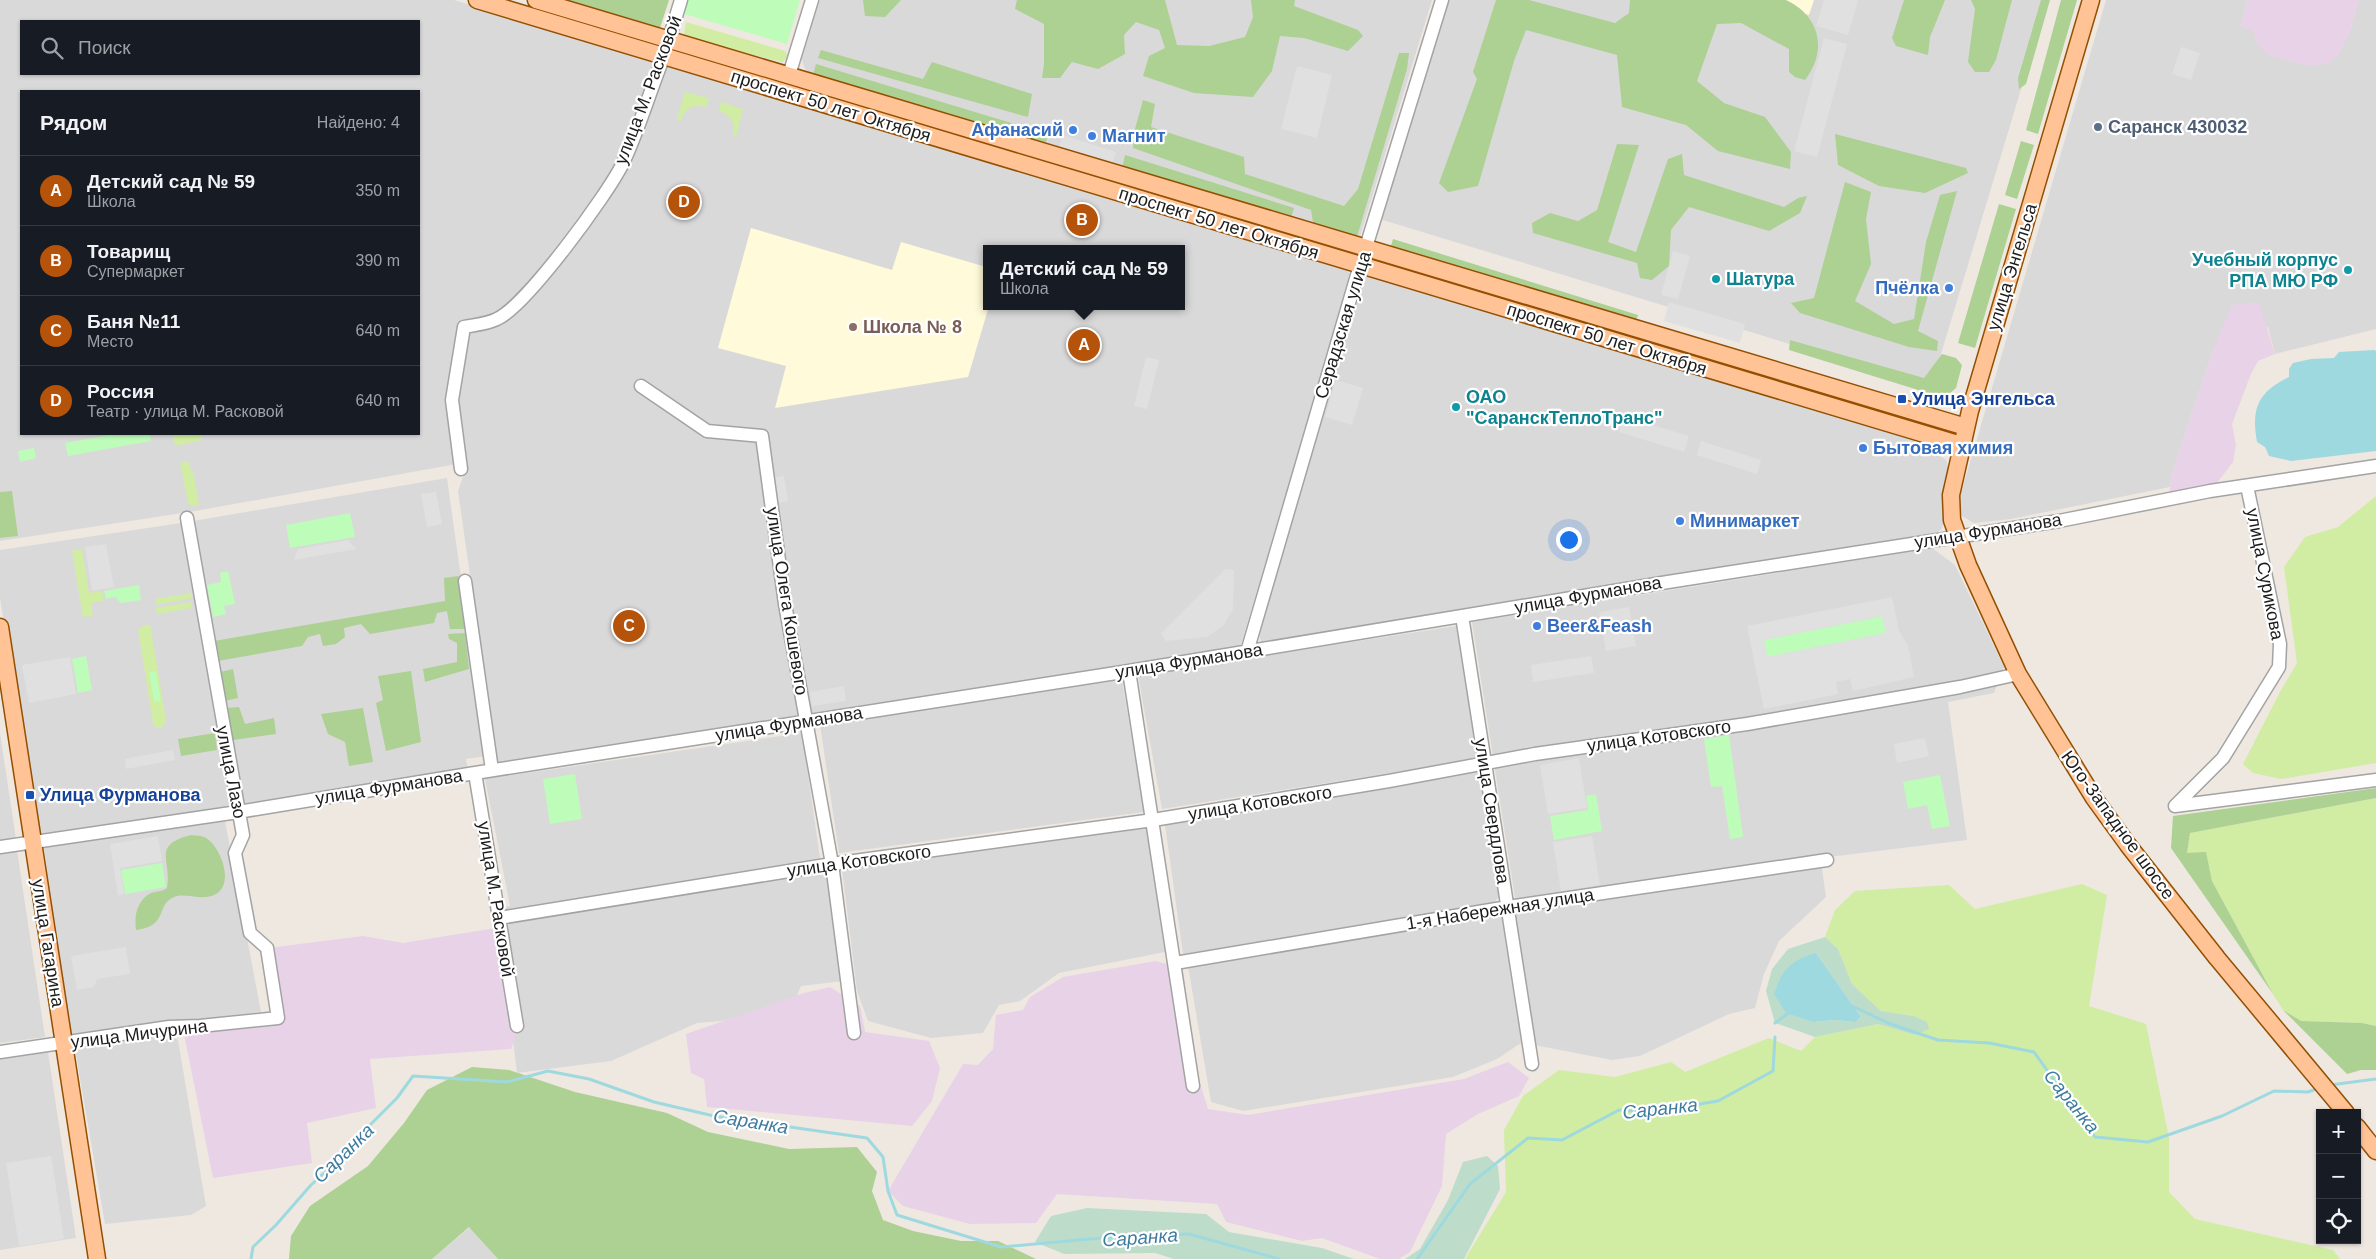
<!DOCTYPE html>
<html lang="ru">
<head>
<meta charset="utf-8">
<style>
  body { margin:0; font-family:Arial,sans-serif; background:#242831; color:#f1f3f6 }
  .controls { position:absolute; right:15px; bottom:15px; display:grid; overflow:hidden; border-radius:0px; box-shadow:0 1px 4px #0004 }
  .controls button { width:45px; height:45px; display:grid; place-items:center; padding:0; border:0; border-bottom:1px solid #363941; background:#171b24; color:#f1f3f6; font:25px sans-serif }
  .you { position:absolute; left:1568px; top:539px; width:18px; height:18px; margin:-12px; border:4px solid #fff; border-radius:50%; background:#1a73e8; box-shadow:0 0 0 8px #1a73e833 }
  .badge { display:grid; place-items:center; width:32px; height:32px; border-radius:50%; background:#b45309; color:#fff; font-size:16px; font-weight:700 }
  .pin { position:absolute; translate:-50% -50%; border:2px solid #fff; box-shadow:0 1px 5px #0006 }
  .popup { position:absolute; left:983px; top:245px; width:202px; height:65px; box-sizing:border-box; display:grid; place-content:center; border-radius:0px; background:#171b24; filter:drop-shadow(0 1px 4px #0005); font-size:16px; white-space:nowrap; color:#9ea1a6 }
  .popup b { font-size:19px; color:#f1f3f6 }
  .popup::after { content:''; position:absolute; left:50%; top:100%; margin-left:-10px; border:10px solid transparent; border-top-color:#171b24 }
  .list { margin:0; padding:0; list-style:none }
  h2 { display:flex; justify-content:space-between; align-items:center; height:65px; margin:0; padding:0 20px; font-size:21px }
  h2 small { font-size:16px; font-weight:400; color:#9ea1a6 }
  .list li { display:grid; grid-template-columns:32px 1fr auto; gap:15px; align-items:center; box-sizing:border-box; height:70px; padding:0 20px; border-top:1px solid #363941 }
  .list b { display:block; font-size:19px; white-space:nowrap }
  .list p { margin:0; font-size:16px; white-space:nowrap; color:#9ea1a6 }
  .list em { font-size:16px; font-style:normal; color:#9ea1a6 }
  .icon { flex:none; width:28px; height:28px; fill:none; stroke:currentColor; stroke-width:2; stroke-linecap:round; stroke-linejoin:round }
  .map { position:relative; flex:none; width:2376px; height:1259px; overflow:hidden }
  .search { position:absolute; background:#171b24; box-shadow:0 1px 4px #0004; left:20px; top:20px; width:400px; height:55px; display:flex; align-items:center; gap:12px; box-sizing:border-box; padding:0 18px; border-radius:0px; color:#9ea1a6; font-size:19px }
  .panel { position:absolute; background:#171b24; box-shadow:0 1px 4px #0004; left:20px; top:90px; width:400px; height:345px; border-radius:0px }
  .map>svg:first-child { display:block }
  .residential { fill:#dad9d9; fill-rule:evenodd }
  .industrial { fill:#e8d2e7 }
  .education { fill:#fffad9 }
  .grass { fill:#d1eca3 }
  .forest { fill:#add093 }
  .wetland { fill:#bdddca; fill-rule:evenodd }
  .park { fill:#befcba }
  .parking { fill:#e0e0e0; fill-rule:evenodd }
  .water { fill:#9ed9df }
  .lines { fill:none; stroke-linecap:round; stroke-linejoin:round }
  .stream { stroke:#9ed9df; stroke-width:3 }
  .minor-casing { stroke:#a3a3a3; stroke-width:15 }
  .major-casing { stroke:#944f00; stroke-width:19 }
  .minor { stroke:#fff; stroke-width:12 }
  .major { stroke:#ffc395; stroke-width:16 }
  .service-dot { fill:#5c6f8a; stroke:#fff; stroke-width:2 }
  .shop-dot { fill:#3f7fe0; stroke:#fff; stroke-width:2 }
  .culture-dot { fill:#0f9aa8; stroke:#fff; stroke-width:2 }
  .education-dot { fill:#8d6e63; stroke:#fff; stroke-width:2 }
  .transit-dot { fill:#1a4fb4; stroke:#fff; stroke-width:2 }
  .labels { text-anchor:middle; stroke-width:4.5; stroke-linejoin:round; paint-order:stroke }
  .street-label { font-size:18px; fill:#1c1c1c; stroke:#fff }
  .service-label { font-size:18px; font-weight:bold; fill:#4e5e75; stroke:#fff; text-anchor:start }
  .shop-label { font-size:18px; font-weight:bold; fill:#366cbe; stroke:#fff; text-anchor:start }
  .culture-label { font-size:18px; font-weight:bold; fill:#0d838f; stroke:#fff; text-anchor:start }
  .education-label { font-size:18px; font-weight:bold; fill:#785e54; stroke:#fff; text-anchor:start }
  .transit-label { font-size:18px; font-weight:bold; fill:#164399; stroke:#fff; text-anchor:start }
  .water-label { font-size:19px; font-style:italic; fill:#3f7ca0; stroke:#fff }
</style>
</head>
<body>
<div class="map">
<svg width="2376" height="1259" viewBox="0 0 2376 1259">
  <rect width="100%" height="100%" fill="#eee8e1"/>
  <path class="residential" d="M0 0H454L1345 268 1349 272 1350 277 1241 644 1236 649 497 764 458 491 468 462 195 511 0 541ZM21 21H419V74H21ZM21 91H419V434H21ZM986 249H1182V306H986Z
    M820 0H1432L1358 243 811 76 804 67 802 59Z
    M1444 0H2048L1931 387 1373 217Z
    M2106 0H2248L2240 26 2348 36 2359 0H2376V329L2275 354 2268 327 2221 334 2212 353 2172 474 2170 487 2011 519 1974 523 1962 516 1959 500Z
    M1365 276H1370L1916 439 1946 460 1949 469 1944 522 1941 530 1934 534 1266 644 1261 642 1259 633 1362 279Z
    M447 478 486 756 466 759 468 770 245 806 240 802 193 521Z
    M181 523 185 527 230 803 226 808 42 834 37 831 0 598V550Z
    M1932 548 1955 565 2004 667 1994 693 1948 702 1967 840 1813 859 1516 904 1472 622Z
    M1456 626 1478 759 1162 809 1138 675Z
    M1122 680 1144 812 839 853 820 725Z
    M0 733 16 839 0 841Z
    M802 733 820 858 640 889 829 866 843 981 801 986 789 1015 697 1023 611 1061 517 1073 497 908 510 906 485 779Z
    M1480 771 1499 897 1490 906 1183 954 1165 825Z
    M225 821 261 1012 69 1040 44 847Z
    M1146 827 1165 952 1059 973 1020 1001 999 1005 983 1033 931 1038 868 1021 857 991 842 869Z
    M17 850 45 1037 0 1043V853Z
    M1821 862 1826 897 1779 941 1764 974 1755 1008 1729 1014 1640 1056 1612 1060 1534 1045 1515 912Z
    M1501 914 1521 1043 1497 1059 1453 1077 1243 1111 1211 1102 1188 966Z
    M167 1033 178 1040 206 1206 191 1215 105 1224 75 1049Z
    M48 1052 76 1238 0 1250V1059Z
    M470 1227 498 1259H432Z"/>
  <path class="industrial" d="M2248 0H2359L2348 36 2340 53 2328 64 2309 66 2270 56 2257 44 2253 31 2240 26Z
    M2259 302 2275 354 2258 361 2251 374 2232 424 2236 445 2233 462 2217 483 2199 490 2169 495 2172 474 2212 353 2232 305Z
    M508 926 525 1029 516 1036 511 1049 370 1059 376 1108 307 1123 312 1163 213 1178 184 1034 273 1026 260 949 363 936 403 943Z
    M1156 961 1183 969 1195 1067 1208 1109 1248 1115 1464 1079 1508 1062 1529 1078 1519 1096 1478 1114 1446 1134 1442 1186 1410 1252 1399 1259H1380L1322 1238 1302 1241 1226 1222 1217 1204 1057 1194 1036 1223 970 1224 903 1206 888 1191 963 1064 978 1065 993 1049 996 1015 1023 1010 1030 997 1063 977Z
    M830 987 860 1006 865 1032 929 1041 940 1068 932 1101 912 1126 707 1107 704 1079 691 1073 686 1034 804 993Z"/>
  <path class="education" d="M1758 0H1814L1809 15Z
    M751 228 892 270 901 242 986 267V306H989L968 377 775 408 786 366 718 348Z"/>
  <path class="grass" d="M686 22 785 51 788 56 783 62 688 39 684 33Z
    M685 92 709 98 706 107C692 104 685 108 681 121L677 119Z
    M721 102 743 109 736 137 733 136C735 123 732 116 719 111Z
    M173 434H201L202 440 175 446Z
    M189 461 191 471H193L199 505 192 506 188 503 180 463Z
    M2376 496V763L2281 779 2253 773 2243 764 2280 692 2297 663 2284 567 2305 537 2338 527Z
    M82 549 89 593 102 591 104 601 91 603 93 616 83 617 72 551Z
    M191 593 192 598 156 605 155 599Z
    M192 602 191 608 157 614 156 608Z
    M145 625H150L151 629 166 720 162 728H157L153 724 138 629Z
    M2376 798V1026L2362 1023 2301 1021 2283 1010 2273 994 2212 881 2206 853H2187L2190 833Z
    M2082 884 2107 895 2089 1006 2146 1024 2169 1138V1192L2195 1219 2333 1250 2340 1259H1465L1506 1192 1504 1130 1523 1096 1559 1070 1615 1077 1671 1062 1685 1072 1769 1038 1801 1051 1815 1037 1878 1024 1915 1035 1913 1016 1881 1011 1852 984 1838 949 1825 937 1835 910 1855 891 1949 885 1975 909Z"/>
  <path class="forest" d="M567 0H669L660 28Z
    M863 0H901L885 17 865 16Z
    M1017 0H1165L1177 45 1209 46 1245 37 1253 17 1251 0H1295L1294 6 1358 30 1363 36 1348 51 1304 38 1280 36 1272 71 1253 97 1194 93 1143 76 1149 56 1165 48 1159 30 1136 22 1124 35 1125 54 1098 69 1072 62 1060 78H1042L1044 64V24L1015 9Z
    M1496 0H1529L1615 23 1629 13 1630 0H1786C1820 16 1828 50 1805 80L1795 77 1789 72V49L1741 23 1717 24 1697 81 1724 103 1765 117 1791 152 1790 169 1718 151 1686 125 1622 107 1617 55 1526 30 1514 61 1478 186 1448 192 1439 183 1477 79 1473 72Z
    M1904 0H1945L1930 37 1928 55 1896 46 1892 38Z
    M1971 0H2012L1996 60 1989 72H1975L1968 62 1975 9Z
    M2041 0H2050L2026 84 2019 89 2018 78Z
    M2061 0H2077L2038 134 2026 130Z
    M821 50 923 79 932 62 1032 94 1028 117 818 58Z
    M1399 53H1409L1407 69 1356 240 1314 228 1311 210 1133 148 1135 129 1143 100 1155 104 1151 127 1244 157 1245 174 1344 206 1358 189Z
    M816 64 1048 134 1045 145 813 75Z
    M1835 134 1966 168 1968 173 1925 193 1879 186 1838 165Z
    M2021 141 2034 145 2017 199 2005 195Z
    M1617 144 1639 145 1608 242 1636 252 1668 159 1682 154 1684 175 1784 207 1798 198 1807 196 1800 213 1769 231 1689 207 1671 230 1669 266 1652 280 1640 278 1637 263 1533 233 1532 223 1550 213 1578 221 1597 210Z
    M1125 155 1294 208 1290 221 1122 169Z
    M1845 182 1871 192 1866 219 1871 264 1855 301 1894 324 1914 319 1926 242 1940 195 1957 191 1918 331 1938 341 1937 351 1909 347 1800 313 1791 303 1814 298Z
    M1999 204 2016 209 1975 348 1958 343Z
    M1393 239 1638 315 1635 324 1390 249Z
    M1790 340 1924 378 1942 354 1956 358 1962 365 1956 388 1944 398 1789 350Z
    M12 491 18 536 0 538V492Z
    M458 576 468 629H450L447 611 437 613 434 623 370 634 361 624 344 628 345 637 336 644 323 646 320 634 308 637 302 646 218 661 214 641 445 601 444 578Z
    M465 633 469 669 425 682 423 669 457 662V643L449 639 448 634Z
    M233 669 238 698 225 701 220 672Z
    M411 671 421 742 386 751 376 703 383 700 378 676Z
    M239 707 245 724 274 718 276 734 233 740 226 708Z
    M363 708 373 762 349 766 345 742 328 734 321 714Z
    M215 733 217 750 181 756 178 739Z
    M2376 788V798L2190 833 2187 853 2206 852 2212 881 2273 994 2171 848 2173 816Z
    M191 835C195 836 202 835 206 838 220 846 235 883 216 894 202 902 186 892 174 897 155 905 169 926 136 930 134 916 137 900 151 893 157 891 162 892 167 888 172 861 151 845 191 835Z
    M2283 1010 2301 1021 2362 1023 2376 1026V1070H2361L2347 1074Z
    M472 1067 509 1070 575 1092 667 1113 708 1132 789 1149 857 1147 877 1172 872 1191 883 1220 913 1231 961 1241H998L1036 1259H498L469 1227 432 1259H289L291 1236 310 1206 368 1166 404 1123 427 1090Z"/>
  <path class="wetland" d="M1825 937 1838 949 1852 984 1881 1011 1913 1016 1927 1022 1929 1029 1915 1035 1878 1024 1815 1037 1775 1023 1766 991 1772 969 1788 949ZM1816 953 1861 1017 1855 1022 1834 1020 1814 1022Z
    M1487 1156 1498 1166 1500 1189 1464 1259H1405L1420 1249 1448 1200 1463 1162Z
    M1087 1208 1206 1214 1229 1232 1322 1248 1354 1259H1174L1155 1253 1064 1254 1035 1242 1051 1216Z"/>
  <path class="park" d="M688 0H800L787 44 684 14Z
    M116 434H150L151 441 68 456 65 443Z
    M34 448 36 458 20 462 18 451Z
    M350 513 355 537 290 548 286 525Z
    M228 571 235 604 224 606 226 614 213 617 207 585 221 582 220 573Z
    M139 585 141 600 121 603 115 597 106 599 104 591Z
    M1883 616 1886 633 1767 657 1764 640Z
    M86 656 92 690 78 693 72 659Z
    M156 671 161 701 154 702 149 672Z
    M1729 735 1743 837 1730 839 1722 786 1711 787 1704 739Z
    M575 774 582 819 550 824 543 779Z
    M1940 775 1950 826 1932 829 1927 805 1908 809 1903 782Z
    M1596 794 1602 831 1554 840 1550 816 1588 810 1586 796Z
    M162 863 166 887 125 894 121 870Z"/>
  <path class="parking" d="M1824 0H1858L1848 35 1816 26Z
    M1824 38 1847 44 1817 157 1794 151Z
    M2181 47 2200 53 2191 80 2172 74Z
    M1297 66 1332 75 1317 138 1281 129Z
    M1063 135 1116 152 1111 167 1058 150Z
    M1673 251 1690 256 1678 299 1661 295Z
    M1669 302 1745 324 1740 343 1664 321Z
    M1146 357 1159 360 1147 409 1134 406Z
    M1336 380 1363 388 1352 425 1325 417Z
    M1623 416 1689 436 1684 452 1619 432Z
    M1701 441 1761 460 1757 474 1697 455Z
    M784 476 788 501 773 504 769 478Z
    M436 492 442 524 427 527 421 494Z
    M348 540 356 549 294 560 298 549Z
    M106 544 114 587 92 591 85 547Z
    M1225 569 1234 570 1233 609 1223 626 1207 637 1166 641 1161 633Z
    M1892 597 1899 631 1908 645 1914 677 1853 691 1850 679 1836 682 1838 694 1764 709 1747 626ZM1882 616 1886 633 1767 657 1764 640Z
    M1629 607 1636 646 1606 651 1599 612Z
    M1591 656 1594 673 1533 682 1531 665Z
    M70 657 76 694 29 703 22 665Z
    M844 686 846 701 812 706 810 692Z
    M1925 738 1929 756 1897 763 1894 744Z
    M173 750 175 760 126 769 125 759Z
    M1579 758 1587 808 1548 814 1540 765Z
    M158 836 162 861 120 868 124 894 118 895 110 844Z
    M1592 836 1600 885 1561 891 1553 842Z
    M126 947 130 974 97 979 94 987 77 990 71 956Z
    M51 1156 64 1239 19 1246 6 1163Z"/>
  <path class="water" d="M2374 350 2376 351V451L2291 461 2269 456 2265 447 2257 442C2251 408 2258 392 2289 377V369L2293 363 2311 359 2334 358 2339 352Z
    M1816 953 1861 1017 1855 1022 1834 1020 1814 1022 1786 1013 1774 994C1783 968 1790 961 1816 953Z"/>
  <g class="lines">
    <path class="stream" d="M1850 1005 1888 1023 1938 1040 1989 1043 2034 1052 2095 1137 2148 1142 2222 1116 2274 1091 2308 1092 2319 1088
      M1775 1023 1790 1012
      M2330 1085 2376 1079
      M251 1259 253 1247 276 1225 311 1185 348 1151 371 1124 397 1098 413 1076 507 1082 548 1071 589 1079 654 1102 714 1116 867 1138 883 1157 888 1191 897 1215 1001 1247 1123 1236 1189 1234 1279 1259
      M1417 1259 1470 1184 1528 1138 1562 1140 1619 1110 1651 1112 1718 1101 1773 1071 1775 1037"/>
    <g class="minor-casing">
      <path id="minor" d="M669 39 681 0
        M789 75 812 0
        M1366 247 1442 0
        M641 386 707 431 762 436 785 604 832 864 854 1033
        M461 469 452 400 464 327C474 325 487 324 497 319 526 306 608 194 623 163 639 129 650 91 664 56
        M465 581 492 770
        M1462 616 1532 1064
        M1247 652 1360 265
        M1129 671 1193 1086
        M475 773 517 1026
        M2175 806 2223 758 2279 667 2280 644 2247 486
        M2175 806 2376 780
        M0 847 238 812 475 773 1129 671 1668 582 2059 521 2210 491 2376 466
        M499 918 832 864 1153 820 1389 781 1535 754 1747 724 1960 687 2018 674
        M1175 963 1508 907 1827 860
        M0 1052 169 1027 200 1026 278 1018 267 948 250 933 235 853 243 835 187 518"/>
    </g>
    <g class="major-casing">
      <path id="major" d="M477 0 1961 445
        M536 0 1966 427
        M2091 0 1970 411 1951 495 1952 520 1968 565 2018 674 2094 798 2128 845 2217 958 2346 1113
        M0 627 97 1259
        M2357 1127 2376 1151"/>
    </g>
    <use href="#minor" class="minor"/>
    <use href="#major" class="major"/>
  </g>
  <circle class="service-dot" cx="2098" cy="127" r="5"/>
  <g class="shop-dot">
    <circle cx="1073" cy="130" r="5"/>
    <circle cx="1092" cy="136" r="5"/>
    <circle cx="1949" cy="288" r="5"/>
    <circle cx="1863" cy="448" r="5"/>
    <circle cx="1680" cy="521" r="5"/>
    <circle cx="1537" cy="626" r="5"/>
  </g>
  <g class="culture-dot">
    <circle cx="2348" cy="270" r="5"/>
    <circle cx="1716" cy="279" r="5"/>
    <circle cx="1456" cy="407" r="5"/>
  </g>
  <circle class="education-dot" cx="853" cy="327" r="5"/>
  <g class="transit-dot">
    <rect x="1897" y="394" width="10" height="10" rx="2.5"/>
    <rect x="25" y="790" width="10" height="10" rx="2.5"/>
  </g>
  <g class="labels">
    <g class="street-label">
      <text transform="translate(648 90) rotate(-69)" y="6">улица М. Расковой</text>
      <text transform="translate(831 106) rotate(17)" y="6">проспект 50 лет Октября</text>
      <text transform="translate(1219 223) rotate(17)" y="6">проспект 50 лет Октября</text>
      <text transform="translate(2012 267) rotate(-73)" y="6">улица Энгельса</text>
      <text transform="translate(1343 325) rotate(-73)" y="6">Серадзская улица</text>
      <text transform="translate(1607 339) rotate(17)" y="6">проспект 50 лет Октября</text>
      <text transform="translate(1988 531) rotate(-9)" y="6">улица Фурманова</text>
      <text transform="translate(2265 574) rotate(79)" y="6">улица Сурикова</text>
      <text transform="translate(1588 595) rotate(-10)" y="6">улица Фурманова</text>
      <text transform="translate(787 601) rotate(81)" y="6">улица Олега Кошевого</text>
      <text transform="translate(1189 661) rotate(-9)" y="6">улица Фурманова</text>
      <text transform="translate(789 724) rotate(-9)" y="6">улица Фурманова</text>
      <text transform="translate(1659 736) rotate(-8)" y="6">улица Котовского</text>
      <text transform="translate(231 772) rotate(79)" y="6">улица Лазо</text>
      <text transform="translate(389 787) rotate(-9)" y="6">улица Фурманова</text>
      <text transform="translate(1260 803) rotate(-9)" y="6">улица Котовского</text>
      <text transform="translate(1492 811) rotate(81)" y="6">улица Свердлова</text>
      <text transform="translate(2118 825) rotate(54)" y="6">Юго-Западное шоссе</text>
      <text transform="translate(859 861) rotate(-8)" y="6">улица Котовского</text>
      <text transform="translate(496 899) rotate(81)" y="6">улица М. Расковой</text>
      <text transform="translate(1500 909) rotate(-9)" y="6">1-я Набережная улица</text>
      <text transform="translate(48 943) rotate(81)" y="6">улица Гагарина</text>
      <text transform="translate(139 1034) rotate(-7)" y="6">улица Мичурина</text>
    </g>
    <g class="service-label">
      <text x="2108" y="133">Саранск 430032</text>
    </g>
    <g class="shop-label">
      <text x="1063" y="136" text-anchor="end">Афанасий</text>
      <text x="1102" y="142">Магнит</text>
      <text x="1939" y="294" text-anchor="end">Пчёлка</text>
      <text x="1873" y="454">Бытовая химия</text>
      <text x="1690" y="527">Минимаркет</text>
      <text x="1547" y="632">Beer&amp;Feash</text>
    </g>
    <g class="culture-label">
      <text x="2338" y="266" text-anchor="end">Учебный корпус<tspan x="2338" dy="21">РПА МЮ РФ</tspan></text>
      <text x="1726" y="285">Шатура</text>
      <text x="1466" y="403">ОАО<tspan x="1466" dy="21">"СаранскТеплоТранс"</tspan></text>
    </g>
    <g class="education-label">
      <text x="863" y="333">Школа № 8</text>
    </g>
    <g class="transit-label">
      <text x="1912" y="405">Улица Энгельса</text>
      <text x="40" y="801">Улица Фурманова</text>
    </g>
    <g class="water-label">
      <text transform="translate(2072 1101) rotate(51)" y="7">Саранка</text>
      <text transform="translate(1660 1108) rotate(-6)" y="7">Саранка</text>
      <text transform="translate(751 1121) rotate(9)" y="7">Саранка</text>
      <text transform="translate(343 1153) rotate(-44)" y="7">Саранка</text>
      <text transform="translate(1140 1237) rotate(-4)" y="7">Саранка</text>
    </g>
  </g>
</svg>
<div class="controls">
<button>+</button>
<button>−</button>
<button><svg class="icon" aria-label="locate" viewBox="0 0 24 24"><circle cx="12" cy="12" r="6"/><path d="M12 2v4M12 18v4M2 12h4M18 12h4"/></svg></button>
</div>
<div class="you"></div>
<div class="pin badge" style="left:1084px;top:345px">A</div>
<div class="popup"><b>Детский сад № 59</b>Школа</div>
<div class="pin badge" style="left:1082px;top:220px">B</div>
<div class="pin badge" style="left:629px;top:626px">C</div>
<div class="pin badge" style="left:684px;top:202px">D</div>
<div class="search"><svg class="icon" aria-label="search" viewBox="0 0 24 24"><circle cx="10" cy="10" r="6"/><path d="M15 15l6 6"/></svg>Поиск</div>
<section class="panel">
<h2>Рядом<small>Найдено: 4</small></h2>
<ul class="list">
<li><span class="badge">A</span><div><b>Детский сад № 59</b><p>Школа</p></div><em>350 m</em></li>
<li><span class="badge">B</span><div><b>Товарищ</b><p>Супермаркет</p></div><em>390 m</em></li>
<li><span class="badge">C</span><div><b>Баня №11</b><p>Место</p></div><em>640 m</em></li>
<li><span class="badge">D</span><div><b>Россия</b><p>Театр · улица М. Расковой</p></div><em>640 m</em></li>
</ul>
</section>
</div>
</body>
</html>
